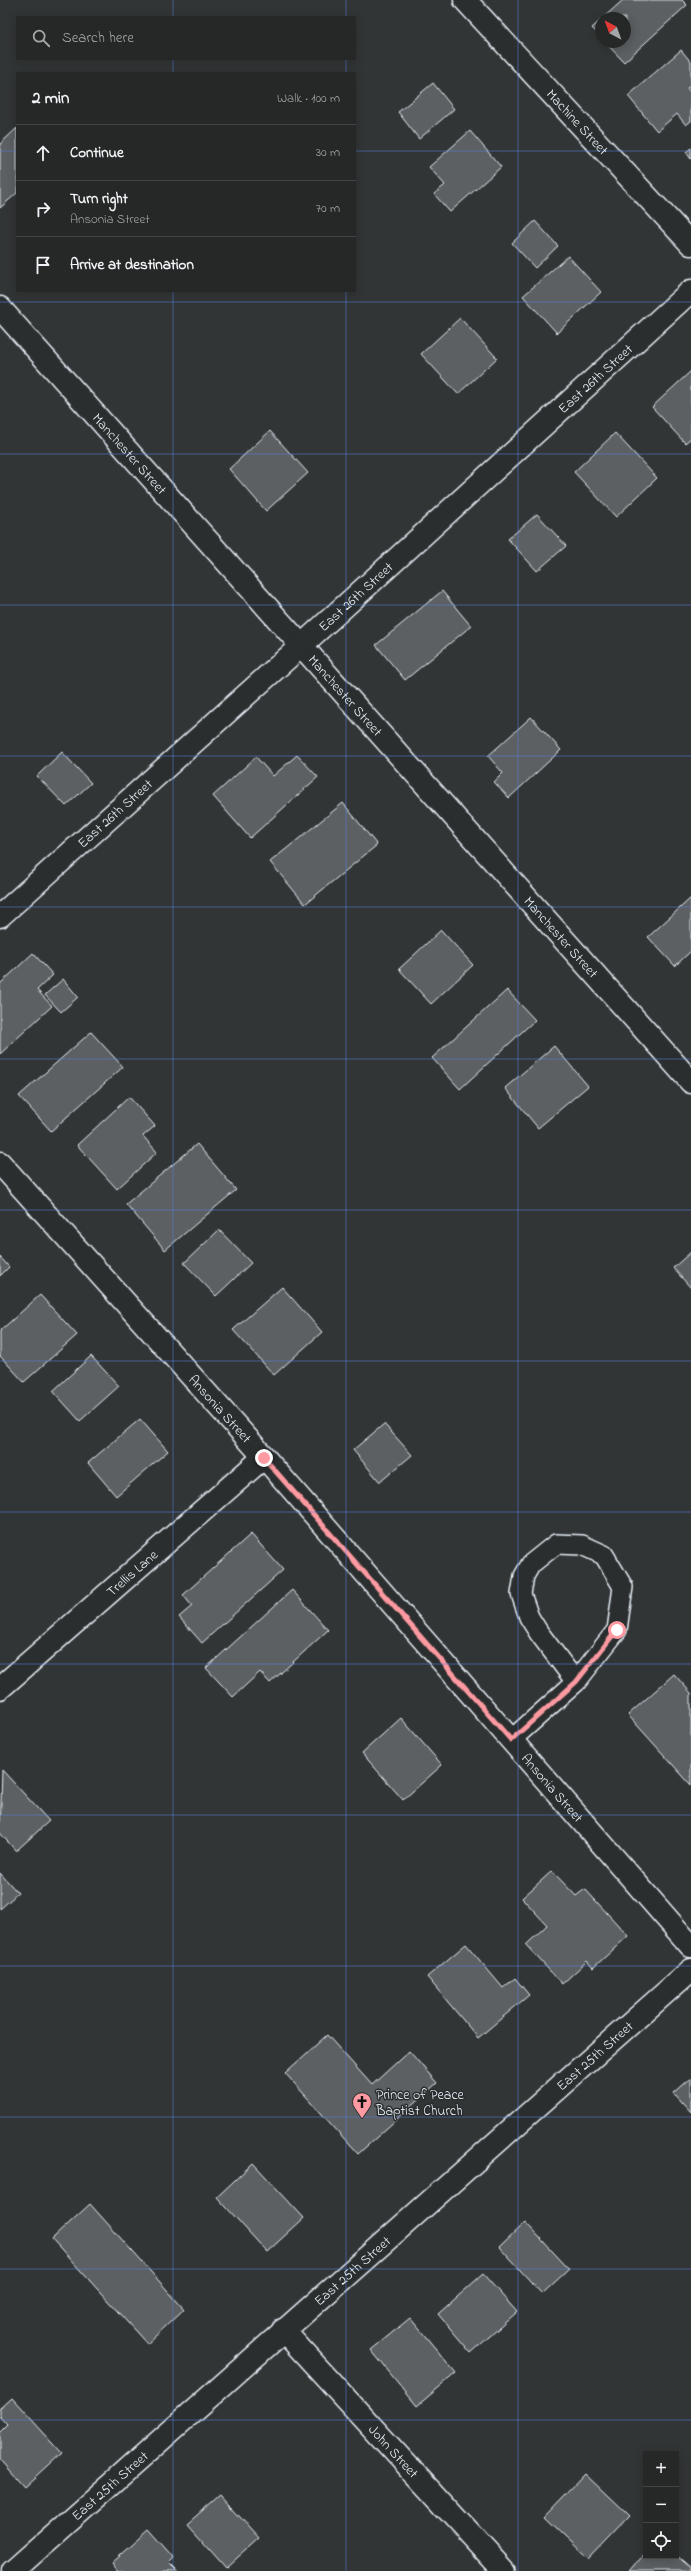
<!DOCTYPE html>
<html lang="en">
<head>
<meta charset="utf-8">
<style>
  body { margin:0; font-family:"Indie Flower",sans-serif; background:#2e3030; color:#f1f3f6 }
  .controls { position:absolute; right:12px; bottom:12px; display:grid; overflow:hidden; border-radius:0px; box-shadow:0 2px 10px #0003 }
  .controls button { width:36px; height:36px; display:grid; place-items:center; padding:0; border:0; border-bottom:1px solid #424445; background:#262828; color:#f1f3f6; font:20px sans-serif }
  .compass { position:absolute; left:595px; top:12px; width:36px; height:36px; border-radius:50%; background:#262828; box-shadow:0 2px 10px #0003; rotate:319deg }
  .stop { position:absolute; width:12px; height:12px; margin:-9px; border:3px solid #ff9aa2; border-radius:50%; background:#fff }
  .stop.end { background:#ff9aa2; border-color:#fff; box-shadow:0 1px 4px #0008 }
  .list { margin:0; padding:0; list-style:none }
  h2 { display:flex; justify-content:space-between; align-items:center; height:52px; margin:0; padding:0 16px; font-size:17px }
  h2 small { font-size:13px; font-weight:400; color:#a4a6a8 }
  .list li { display:grid; grid-template-columns:26px 1fr auto; gap:12px; align-items:center; box-sizing:border-box; height:56px; padding:0 16px; border-top:1px solid #424445 }
  .list b { display:block; font-size:15px; white-space:nowrap }
  .list p { margin:0; font-size:13px; white-space:nowrap; color:#a4a6a8 }
  .list em { font-size:13px; font-style:normal; color:#a4a6a8 }
  .icon { flex:none; width:22px; height:22px; fill:none; stroke:currentColor; stroke-width:2; stroke-linecap:round; stroke-linejoin:round }
  .map { position:relative; flex:none; width:691px; height:2571px; overflow:hidden }
  .search { position:absolute; background:#262828; box-shadow:0 2px 10px #0003; left:16px; top:16px; width:340px; height:44px; display:flex; align-items:center; gap:10px; box-sizing:border-box; padding:0 14px; border-radius:0px; color:#a4a6a8; font-size:15px }
  .panel { position:absolute; background:#262828; box-shadow:0 2px 10px #0003; left:16px; top:72px; width:340px; height:220px; border-radius:0px }
  .map>svg:first-child { display:block }
  .building { fill:#5c6063; stroke:#e8f1f8 }
  .lines { fill:none; stroke-linecap:round; stroke-linejoin:round }
  .service-casing { stroke:#e8f1f8; stroke-width:22 }
  .minor-casing { stroke:#e8f1f8; stroke-width:25 }
  .service { stroke:#2a2d2e; stroke-width:19 }
  .minor { stroke:#2a2d2e; stroke-width:22 }
  .route { stroke:#ff9aa2; stroke-width:5 }
  .grid { fill:none; stroke:#5a7fe2; stroke-width:1; stroke-opacity:0.55 }
  .labels { text-anchor:middle; stroke-width:3; stroke-linejoin:round; paint-order:stroke }
  .street-label { font-size:14px; fill:#e8f1f8; stroke:#2a2d2e }
  .poi-label { font-size:14px; fill:#e8f1f8; stroke:#2a2d2e; text-anchor:start }
</style>
</head>
<body>
<div class="map">
<svg width="691" height="2571" viewBox="0 0 691 2571">
  <rect width="100%" height="100%" fill="#323536"/>
  <filter id="ink" filterUnits="userSpaceOnUse"><feTurbulence type="fractalNoise" baseFrequency=".025" numOctaves="2"/><feDisplacementMap in="SourceGraphic" scale="8" xChannelSelector="R" yChannelSelector="G"/><feConvolveMatrix kernelMatrix="1 2 1 2 8 2 1 2 1" color-interpolation-filters="sRGB"/></filter>
  <g filter="url(#ink)">
    <path class="building" d="M623 0H682L687 5 624 62 605 42H625V18H603Z
      M601 20V37L592 28Z
      M681 50 691 62V85L687 88 691 93V121L686 125 677 114 657 131 628 96Z
      M433 83 454 109 419 139 398 112Z
      M17 128V193L0 208V144Z
      M470 131 501 167 450 212 434 194 445 185 429 167Z
      M691 148V159L686 152Z
      M535 221 558 246 535 268 512 243Z
      M568 256 601 292 557 333 523 296Z
      M460 318 497 358 458 394 421 354Z
      M691 371V438L685 443 652 407Z
      M270 431 308 473 266 511 229 469Z
      M615 433 657 478 616 517 574 472Z
      M537 514 566 546 537 571 508 539Z
      M442 591 471 626 405 680 376 645Z
      M531 717 561 750 509 798 494 782 503 773 488 756Z
      M62 752 91 783 66 806 37 776Z
      M297 755 318 777 250 838 213 796 256 757 273 776Z
      M343 803 377 845 305 904 270 862Z
      M691 898V951L675 966 648 937Z
      M441 930 473 965 431 1004 399 969Z
      M33 953 53 975 37 990 52 1006 0 1054V984Z
      M63 979 78 997 61 1012 45 995Z
      M507 990 535 1020 460 1089 432 1058Z
      M91 1032 123 1067 51 1131 19 1096Z
      M554 1046 588 1086 538 1128 505 1088Z
      M129 1097 155 1126 143 1136 157 1152 117 1189 77 1145Z
      M197 1144 236 1190 165 1250 126 1204Z
      M219 1230 251 1263 216 1296 184 1263Z
      M691 1252V1288L673 1268Z
      M0 1257 9 1267 0 1276Z
      M282 1287 322 1332 274 1375 233 1330Z
      M40 1295 77 1335 24 1382 0 1356V1331Z
      M91 1356 119 1386 80 1421 53 1391Z
      M140 1419 168 1451 116 1496 88 1463Z
      M384 1424 412 1455 380 1482 353 1450Z
      M251 1534 283 1570 202 1643 179 1617 192 1606 183 1595Z
      M292 1590 328 1630 270 1683 260 1672 233 1697 206 1668Z
      M674 1674 691 1693V1785L628 1715Z
      M401 1718 442 1765 403 1800 362 1753Z
      M2 1770 49 1821 16 1851 0 1833Z
      M552 1871 576 1896 585 1889 628 1936 593 1968 587 1961 562 1984 526 1945 547 1925 522 1898Z
      M0 1873 18 1893 0 1909Z
      M466 1944 503 1988 515 1978 529 1995 478 2038 427 1977Z
      M327 2035 372 2085 409 2051 437 2083 358 2154 285 2073Z
      M691 2078V2112L674 2093Z
      M253 2163 304 2218 267 2252 217 2197Z
      M90 2204 184 2309 147 2344 52 2239Z
      M525 2222 569 2269 542 2294 499 2247Z
      M483 2274 517 2312 471 2353 438 2314Z
      M410 2318 456 2373 417 2406 371 2350Z
      M12 2398 62 2453 25 2487 0 2459V2433L8 2425 0 2416V2409Z
      M585 2474 629 2516 588 2559 544 2517Z
      M220 2495 259 2538 226 2568 187 2524Z
      M149 2530 174 2558 168 2564 175 2571H118L112 2563Z
      M646 2552V2556L676 2555 691 2568V2571H630Z"/>
    <g class="lines">
      <g class="service-casing">
        <path id="service" d="M511 1740 576 1682 617 1630 623 1587 604 1555 582 1545 556 1544 531 1564 524 1576 521 1594 529 1617 539 1633 576 1682"/>
      </g>
      <g class="minor-casing">
        <g id="minor">
          <path id="s1" d="M465 0 691 244"/>
          <path id="s2" d="M0 308 691 1082"/>
          <path id="s3" d="M0 916 302 645 691 291"/>
          <path id="s4" d="M0 1163 264 1457 691 1946"/>
          <path id="s5" d="M0 1688 264 1457"/>
          <path id="s6" d="M283 2330 504 2571"/>
          <path id="s7" d="M13 2571 691 1970"/>
        </g>
      </g>
      <use href="#service" class="service"/>
      <use href="#minor" class="minor"/>
    </g>
  </g>
  <g class="lines" filter="url(#ink)">
    <path class="route" d="M264 1458 511 1740 576 1682 617 1630"/>
  </g>
  <path class="grid" d="M173 0V17M346 0V17M518 0V2571M173 59V73M346 59V73M0 151H17M355 151H691M173 291V2571M346 291V2571M0 302H691M0 454H691M0 605H691M0 756H691M0 907H691M0 1059H691M0 1210H691M0 1361H691M0 1512H691M0 1664H691M0 1815H691M0 1966H691M0 2117H691M0 2269H691M0 2420H691"/>
  <defs>
    <g id="church-pin" transform="scale(1)"><path d="M0 17L-7.5 6A9.5 9.5 0 1 1 7.5 6Z" fill="#ff9aa2" stroke="#2a2d2e"/><path d="M-1.2-6h2.4v3.5h3.3v2.4h-3.3V6h-2.4V-.1h-3.3v-2.4h3.3Z" fill="#111"/></g>
  </defs>
  <g fill-rule="evenodd">
    <use href="#church-pin" x="362" y="2102"/>
  </g>
  <g class="labels">
    <g class="street-label">
      <text dy="5" stroke="none"><textPath href="#s1" startOffset="166">Machine Street</textPath></text>
      <text dy="5" stroke="none"><textPath href="#s3" startOffset="802">East 26th Street</textPath></text>
      <text dy="5" stroke="none"><textPath href="#s2" startOffset="195">Manchester Street</textPath></text>
      <text dy="5" stroke="none"><textPath href="#s3" startOffset="478">East 26th Street</textPath></text>
      <text dy="5" stroke="none"><textPath href="#s2" startOffset="519">Manchester Street</textPath></text>
      <text dy="5" stroke="none"><textPath href="#s3" startOffset="154">East 26th Street</textPath></text>
      <text dy="5" stroke="none"><textPath href="#s2" startOffset="843">Manchester Street</textPath></text>
      <text dy="5" stroke="none"><textPath href="#s4" startOffset="330">Ansonia Street</textPath></text>
      <text dy="5" stroke="none"><textPath href="#s5" startOffset="175">Trellis Lane</textPath></text>
      <text dy="5" stroke="none"><textPath href="#s4" startOffset="834">Ansonia Street</textPath></text>
      <text dy="5" stroke="none"><textPath href="#s7" startOffset="777">East 25th Street</textPath></text>
      <text dy="5" stroke="none"><textPath href="#s7" startOffset="453">East 25th Street</textPath></text>
      <text dy="5" stroke="none"><textPath href="#s6" startOffset="164">John Street</textPath></text>
      <text dy="5" stroke="none"><textPath href="#s7" startOffset="129">East 25th Street</textPath></text>
    </g>
    <g class="poi-label">
      <text x="376" y="2099">Prince of Peace<tspan x="376" dy="16">Baptist Church</tspan></text>
    </g>
  </g>
</svg>
<div class="controls">
<button>+</button>
<button>−</button>
<button><svg class="icon" aria-label="locate" viewBox="0 0 24 24"><circle cx="12" cy="12" r="6"/><path d="M12 2v4M12 18v4M2 12h4M18 12h4"/></svg></button>
</div>
<svg class="compass" viewBox="-18 -18 36 36"><path d="M0-13l5 13h-10z" fill="#e53935"/><path d="M0 13l5-13h-10z" fill="#a4a6a8"/></svg>
<div class="stop" style="left:617px;top:1630px"></div>
<div class="stop end" style="left:264px;top:1458px"></div>
<div class="search"><svg class="icon" aria-label="search" viewBox="0 0 24 24"><circle cx="10" cy="10" r="6"/><path d="M15 15l6 6"/></svg>Search here</div>
<section class="panel">
<h2>2 min<small>Walk · 100 m</small></h2>
<ul class="list">
<li><svg class="icon" aria-label="ahead" viewBox="0 0 24 24"><path d="M12 20V5M6 11l6-6 6 6"/></svg><div><b>Continue</b></div><em>30 m</em></li>
<li><svg class="icon" aria-label="right" viewBox="0 0 24 24"><path d="M7 20v-9h11M14 6l5 5-5 5"/></svg><div><b>Turn right</b><p>Ansonia Street</p></div><em>70 m</em></li>
<li><svg class="icon" aria-label="arrive" viewBox="0 0 24 24"><path d="M6 21V4h12l-3 4 3 4H6"/></svg><div><b>Arrive at destination</b></div></li>
</ul>
</section>
</div>
</body>
</html>
